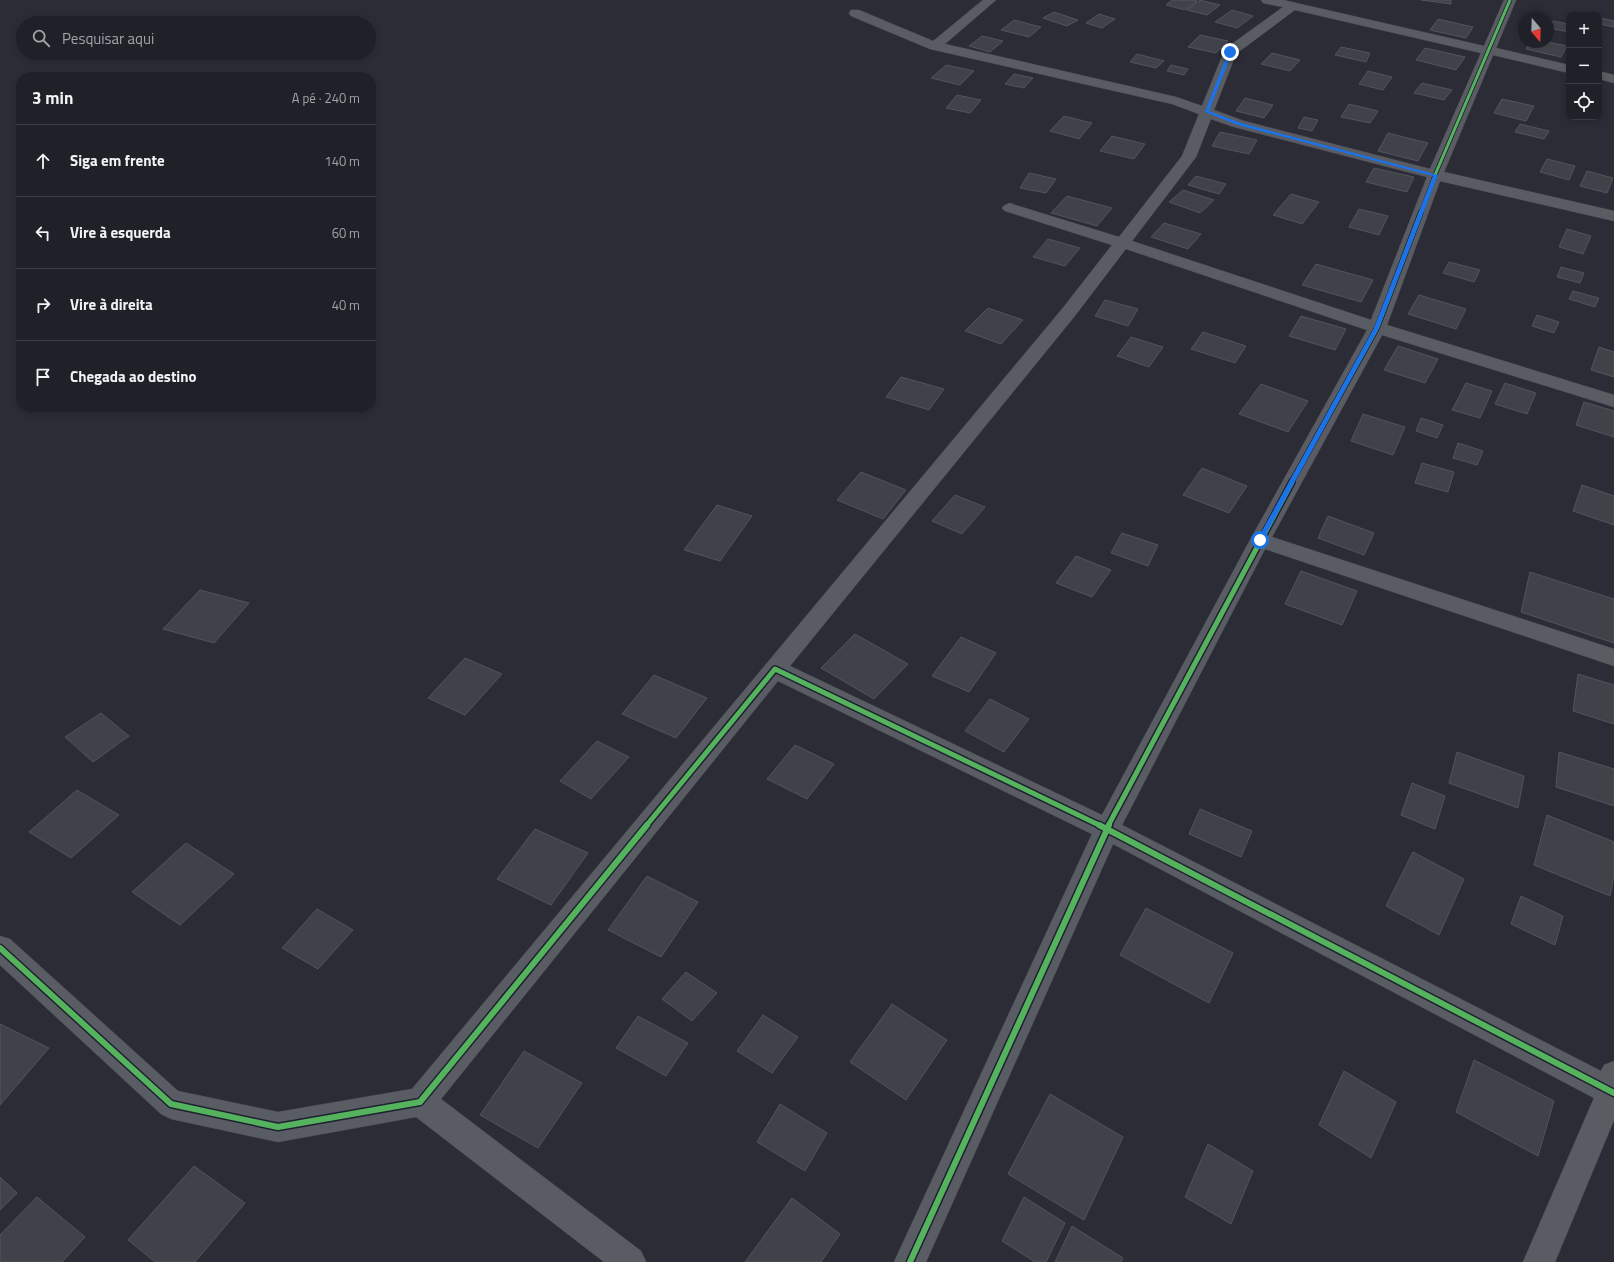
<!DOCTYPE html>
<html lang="pt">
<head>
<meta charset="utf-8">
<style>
  body { margin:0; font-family:"Titillium Web",sans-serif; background:#2d2e34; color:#f1f3f6 }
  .controls { position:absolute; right:12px; top:12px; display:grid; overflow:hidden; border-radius:8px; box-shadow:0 2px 6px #0003 }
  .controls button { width:36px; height:36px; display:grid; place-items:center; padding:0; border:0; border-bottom:1px solid #3d3e45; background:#202128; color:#f1f3f6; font:20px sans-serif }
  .compass { position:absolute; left:1518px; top:12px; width:36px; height:36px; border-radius:50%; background:#202128; box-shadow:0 2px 6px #0003; rotate:161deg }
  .stop { position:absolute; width:12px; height:12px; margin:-9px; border:3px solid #1a73e8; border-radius:50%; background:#fff }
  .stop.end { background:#1a73e8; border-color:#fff; box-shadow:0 1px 4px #0008 }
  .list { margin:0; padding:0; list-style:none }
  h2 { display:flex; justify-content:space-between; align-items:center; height:52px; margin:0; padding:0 16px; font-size:17px }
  h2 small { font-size:13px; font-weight:400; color:#a2a3a8 }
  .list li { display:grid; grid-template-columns:26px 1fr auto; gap:12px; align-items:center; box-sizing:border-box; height:72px; padding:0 16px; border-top:1px solid #3d3e45 }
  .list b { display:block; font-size:15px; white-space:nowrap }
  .list em { font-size:13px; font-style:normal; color:#a2a3a8 }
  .icon { flex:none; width:22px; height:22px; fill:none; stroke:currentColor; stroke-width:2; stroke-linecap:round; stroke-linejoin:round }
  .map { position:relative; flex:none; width:1614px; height:1262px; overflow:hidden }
  .search { position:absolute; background:#202128; box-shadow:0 2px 6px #0003; left:16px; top:16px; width:360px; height:44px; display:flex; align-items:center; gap:10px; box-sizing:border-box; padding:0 14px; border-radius:22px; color:#a2a3a8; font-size:15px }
  .panel { position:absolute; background:#202128; box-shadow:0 2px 6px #0003; left:16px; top:72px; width:360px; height:340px; border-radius:16px }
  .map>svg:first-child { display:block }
  .building { fill:#40424a; stroke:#52545d }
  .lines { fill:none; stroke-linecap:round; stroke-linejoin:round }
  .minor-casing { stroke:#484950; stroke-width:1 }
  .minor { fill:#5a5c64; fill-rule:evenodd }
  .cycleway-far3-casing { stroke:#1e2130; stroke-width:4.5 }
  .cycleway-far2-casing { stroke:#1e2130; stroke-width:6 }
  .cycleway-far1-casing { stroke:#1e2130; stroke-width:8 }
  .cycleway-casing { stroke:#1e2130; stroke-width:9 }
  .cycleway-far3 { stroke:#56b35d; stroke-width:3 }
  .cycleway-far2 { stroke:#56b35d; stroke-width:4 }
  .cycleway-far1 { stroke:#56b35d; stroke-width:5 }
  .cycleway { stroke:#56b35d; stroke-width:6 }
  .route { fill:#1a73e8 }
</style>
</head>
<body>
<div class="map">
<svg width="1614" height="1262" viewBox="0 0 1614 1262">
  <rect width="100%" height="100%" fill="#2b2c36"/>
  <path class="building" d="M1172 0H1194L1197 1 1185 10 1166 5Z
    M1200 0 1220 5 1207 15 1187 10Z
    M1421 0H1451V4Z
    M1232 10 1253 16 1237 28 1215 22Z
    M1054 12 1078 20 1067 26 1043 18Z
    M1099 14 1115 19 1102 28 1086 23Z
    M1600 18 1614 21V27L1599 24Z
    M1438 19 1473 27 1466 38 1430 30Z
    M1014 20 1041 27 1029 37 1001 30Z
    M1553 21 1569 24V32L1549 28Z
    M1200 35 1228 41 1216 53 1188 47Z
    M982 36 1003 41 990 52 969 46Z
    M1530 42H1548L1567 46 1561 57 1526 49Z
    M1341 47 1370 53 1366 62 1335 55Z
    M1425 48 1465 57 1456 70 1416 60Z
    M1272 53 1300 60 1290 71 1261 64Z
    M1137 54 1164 61 1156 68 1130 62Z
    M946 65 974 71 960 85 931 78Z
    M1171 65 1188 69 1184 75 1167 71Z
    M1368 71 1392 77 1383 90 1359 84Z
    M1014 74 1033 78 1024 88 1005 84Z
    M1422 83 1452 90 1444 100 1414 93Z
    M957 95 981 100 970 113 946 108Z
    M1245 98 1273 105 1264 118 1236 111Z
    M1502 99 1534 106 1526 121 1494 113Z
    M1349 104 1378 111 1370 123 1341 117Z
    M1064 116 1092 123 1079 139 1050 131Z
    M1304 117 1318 120 1312 131 1298 128Z
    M1520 124 1549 131 1544 139 1515 132Z
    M1220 132 1257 140 1249 154 1212 146Z
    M1388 133 1428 143 1418 161 1378 151Z
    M1112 136 1145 144 1134 159 1100 151Z
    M1547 159 1575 166 1569 180 1540 172Z
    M1374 168 1414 177 1407 192 1366 182Z
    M1587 171 1613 178 1607 193 1580 186Z
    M1029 173 1056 179 1046 193 1020 188Z
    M1196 176 1226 184 1219 194 1188 185Z
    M1183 190 1214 200 1200 213 1169 202Z
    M1291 194 1319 202 1302 224 1273 215Z
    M1067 196 1112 208 1097 226 1051 213Z
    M1359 209 1388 216 1379 235 1349 227Z
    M1164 223 1201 234 1188 249 1151 237Z
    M1567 229 1591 236 1583 254 1559 247Z
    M1048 239 1080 248 1065 266 1033 257Z
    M1449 262 1480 270 1474 282 1443 273Z
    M1316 264 1373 280 1361 302 1302 285Z
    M1561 267 1584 273 1580 283 1557 277Z
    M1573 291 1599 298 1595 307 1569 299Z
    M1419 295 1466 309 1456 329 1408 314Z
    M1105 300 1138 309 1128 326 1095 316Z
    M988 308 1023 320 1001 344 965 331Z
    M1537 315 1559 322 1554 333 1532 326Z
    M1301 316 1346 329 1335 350 1289 336Z
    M1203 332 1246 346 1235 363 1191 349Z
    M1131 337 1163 347 1149 367 1117 356Z
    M1398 346 1438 359 1425 383 1384 370Z
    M1599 347 1614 352V377L1591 370Z
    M901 377 944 389 929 410 886 397Z
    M1466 383 1492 391 1480 418 1452 410Z
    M1505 383 1536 393 1527 414 1495 404Z
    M1261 384 1308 401 1288 432 1239 414Z
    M1584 402 1614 411V437L1576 425Z
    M1363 414 1405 427 1393 455 1351 441Z
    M1421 418 1443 425 1437 438 1416 431Z
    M1458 443 1483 451 1477 465 1453 458Z
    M1422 463 1454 472 1448 492 1415 483Z
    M1202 468 1247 486 1229 513 1183 495Z
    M861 472 906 490 883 519 837 500Z
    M1582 485 1614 496V525L1573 511Z
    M955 495 985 507 962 534 932 521Z
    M717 505 752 516 720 561 684 550Z
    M1328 516 1374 533 1364 555 1318 538Z
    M1122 533 1158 545 1148 566 1111 553Z
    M1076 556 1111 570 1092 597 1056 583Z
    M1301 571 1357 591 1342 625 1285 604Z
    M1530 572 1614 599V643L1521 612Z
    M200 590 249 603 214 643 163 629Z
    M855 634 908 664 874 699 821 668Z
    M961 637 996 653 969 692 932 676Z
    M465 658 502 674 465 715 428 698Z
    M1578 674 1614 685V724L1573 711Z
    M654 675 707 698 676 738 622 714Z
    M990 699 1029 719 1004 752 965 731Z
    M101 713 129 736 93 762 65 737Z
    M597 741 629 757 591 799 560 781Z
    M795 745 834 764 807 799 767 779Z
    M1457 752 1524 776 1518 808 1449 783Z
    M1559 752 1614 769V806L1556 787Z
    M1412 783 1445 796 1435 829 1401 815Z
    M77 790 119 815 71 858 29 832Z
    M1200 809 1252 831 1241 857 1189 834Z
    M1547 815 1614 842V875L1610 896 1534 865Z
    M535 829 588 853 551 905 497 879Z
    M186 843 234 874 180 925 132 892Z
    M1413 852 1464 879 1439 935 1386 906Z
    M647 876 698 902 661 957 608 930Z
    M1521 896 1563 916 1555 945 1511 924Z
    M1146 908 1233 953 1209 1003 1120 955Z
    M317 909 353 930 318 969 282 948Z
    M686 972 717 993 692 1021 662 999Z
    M892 1004 947 1040 906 1100 850 1062Z
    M763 1015 798 1037 772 1073 737 1051Z
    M638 1016 688 1043 666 1076 616 1048Z
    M0 1024 49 1048 0 1105Z
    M524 1051 582 1083 538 1148 480 1115Z
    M1474 1060 1554 1101 1538 1156 1456 1112Z
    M1344 1071 1396 1102 1371 1158 1319 1125Z
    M1050 1094 1123 1137 1084 1220 1008 1174Z
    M780 1104 827 1133 805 1171 757 1142Z
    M1208 1144 1253 1171 1231 1224 1185 1197Z
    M194 1166 245 1203 195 1262H155L128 1240Z
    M0 1177 17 1193 0 1210Z
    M37 1197 85 1237 62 1262H0V1235Z
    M1024 1197 1065 1223 1046 1262H1035L1002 1241Z
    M792 1198 840 1234 821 1262H745Z
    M1072 1226 1123 1258 1121 1262H1055Z"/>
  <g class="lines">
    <g class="minor-casing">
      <path id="minor" d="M983 0H996L945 44 1176 97 1202 106 1225 49 1283 7 1263 3 1261 0H1283L1484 46 1504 0H1516L1496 48 1569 65V73L1493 55 1444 172 1614 211V221L1440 181 1387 325 1614 395V407L1382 335 1272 537 1614 649V666L1265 549 1122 825 1601 1071 1604 1065 1614 1061V1120L1555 1262H1523L1594 1098 1113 844 926 1262H894L1092 834 778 681 441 1099 641 1251 646 1262H604L416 1117 278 1142 171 1119 161 1114 0 965V936L10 939 178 1091 278 1112 412 1089 1062 309 1112 245 1005 211 1002 208 1005 205 1010 203 1015 205 1119 237 1182 156 1199 114 1172 104 930 49 851 16 849 13 851 10H859L933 41ZM1295 10 1481 53 1430 169 1244 121 1214 110 1236 54ZM1211 119 1234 127 1427 177 1371 320 1132 241 1196 157ZM1126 249 1367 330 1250 540 1102 815 790 666 1074 317Z
        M1599 71 1614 75V83L1599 79Z"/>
    </g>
    <use href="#minor" class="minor"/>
    <g class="cycleway-far3-casing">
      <path id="cycleway-far3" d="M1421 213 1435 175 1510 0"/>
    </g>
    <g class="cycleway-far2-casing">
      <path id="cycleway-far2" d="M1291 483 1377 328 1421 212"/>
    </g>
    <g class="cycleway-far1-casing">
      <path id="cycleway-far1" d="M646 826 775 669 1101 826
        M1108 826 1292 482"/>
    </g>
    <g class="cycleway-casing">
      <path id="cycleway" d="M1099 825 1614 1093
        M0 948 171 1104 278 1127 420 1102 647 825
        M910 1262 1109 825"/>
    </g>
    <use href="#cycleway-far3" class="cycleway-far3"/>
    <use href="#cycleway-far2" class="cycleway-far2"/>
    <use href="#cycleway-far1" class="cycleway-far1"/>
    <use href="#cycleway" class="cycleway"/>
  </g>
  <path class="route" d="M1230 51 1232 52 1209 111 1241 123 1438 175 1379 328 1263 540 1260 542 1257 540 1374 328 1433 176 1238 125 1205 112 1228 52Z"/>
</svg>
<div class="controls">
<button>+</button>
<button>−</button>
<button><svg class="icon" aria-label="locate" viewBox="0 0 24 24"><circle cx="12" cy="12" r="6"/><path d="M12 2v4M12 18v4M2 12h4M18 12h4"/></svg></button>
</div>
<svg class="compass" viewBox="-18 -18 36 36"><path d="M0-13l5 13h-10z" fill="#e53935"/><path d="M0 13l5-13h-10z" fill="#a2a3a8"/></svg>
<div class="stop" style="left:1260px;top:540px"></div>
<div class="stop end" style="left:1230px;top:52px"></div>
<div class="search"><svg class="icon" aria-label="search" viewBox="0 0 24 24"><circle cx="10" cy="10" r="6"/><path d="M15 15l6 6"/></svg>Pesquisar aqui</div>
<section class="panel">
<h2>3 min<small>A pé · 240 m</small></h2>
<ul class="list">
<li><svg class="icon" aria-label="ahead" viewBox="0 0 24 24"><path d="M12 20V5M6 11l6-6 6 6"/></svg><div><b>Siga em frente</b></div><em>140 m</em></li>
<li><svg class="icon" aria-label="left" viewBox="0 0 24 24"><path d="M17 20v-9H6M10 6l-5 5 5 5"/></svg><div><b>Vire à esquerda</b></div><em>60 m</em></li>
<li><svg class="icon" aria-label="right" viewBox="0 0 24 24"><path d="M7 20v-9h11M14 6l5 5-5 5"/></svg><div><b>Vire à direita</b></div><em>40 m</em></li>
<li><svg class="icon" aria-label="arrive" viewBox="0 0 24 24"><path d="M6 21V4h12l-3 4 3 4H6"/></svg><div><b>Chegada ao destino</b></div></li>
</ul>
</section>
</div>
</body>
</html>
